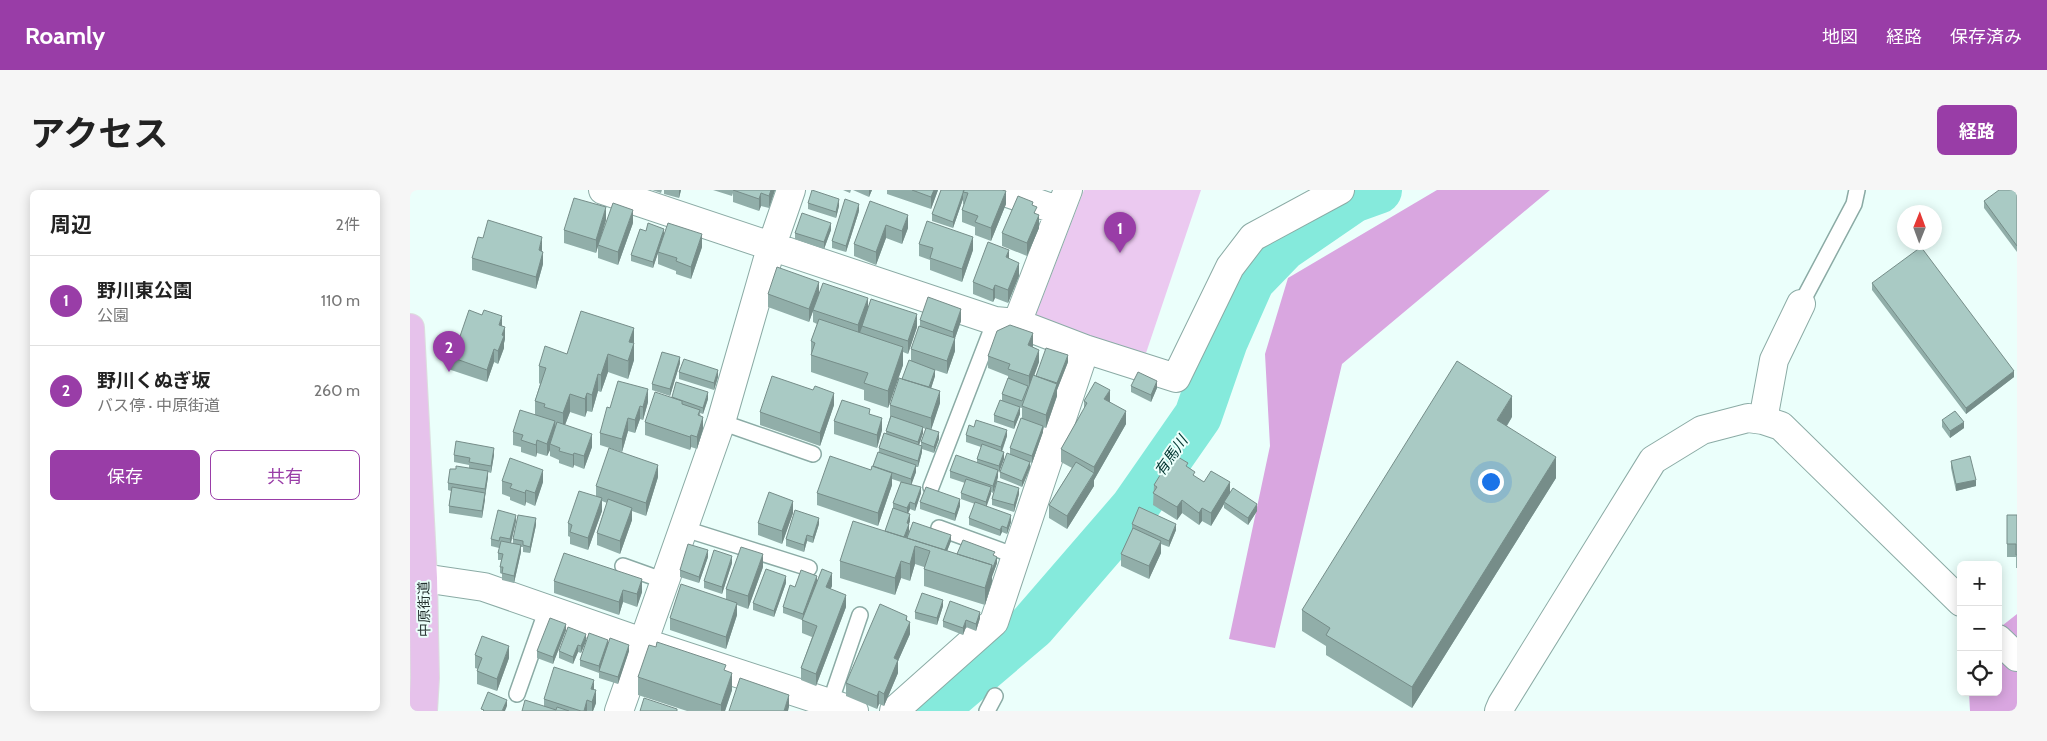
<!DOCTYPE html>
<html lang="ja">
<head>
<meta charset="utf-8">
<style>
  body { margin:0; font-family:Cabin,"Noto Sans JP",sans-serif; background:#f6f6f6; color:#222 }
  .controls { position:absolute; right:15px; bottom:15px; display:grid; overflow:hidden; border-radius:8px; box-shadow:0 2px 12px #0003 }
  .controls button { width:45px; height:45px; display:grid; place-items:center; padding:0; border:0; border-bottom:1px solid #e0e0e0; background:#fff; color:#222; font:25px sans-serif }
  .compass { position:absolute; left:1487px; top:15px; width:45px; height:45px; border-radius:50%; background:#fff; box-shadow:0 2px 12px #0003; rotate:1deg }
  .you { position:absolute; left:1080px; top:291px; width:18px; height:18px; margin:-12px; border:4px solid #fff; border-radius:50%; background:#1a73e8; box-shadow:0 0 0 8px #1a73e833 }
  .badge { display:grid; place-items:center; width:32px; height:32px; border-radius:50%; background:#993da7; color:#fff; font-size:16px; font-weight:700 }
  .pin { position:absolute; translate:-50% -41px; filter:drop-shadow(0 1px 2px #0008) }
  .pin::after { content:''; position:absolute; top:26px; width:18px; height:15px; background:inherit; clip-path:polygon(0 0,100% 0,50% 100%) }
  .list { margin:0; padding:0; list-style:none }
  h2 { display:flex; justify-content:space-between; align-items:center; height:65px; margin:0; padding:0 20px; font-size:21px }
  h2 small { font-size:16px; font-weight:400; color:#767676 }
  .list li { display:grid; grid-template-columns:32px 1fr auto; gap:15px; align-items:center; box-sizing:border-box; height:90px; padding:0 20px; border-top:1px solid #e0e0e0 }
  .list b { display:block; font-size:19px; white-space:nowrap }
  .list p { margin:0; font-size:16px; white-space:nowrap; color:#767676 }
  .list em { font-size:16px; font-style:normal; color:#767676 }
  .actions { display:flex; gap:10px; padding:15px 20px }
  .actions a { flex:1; padding:11px 0; border:1px solid #993da7; border-radius:8px; text-align:center; font-size:18px; color:#993da7 }
  .actions .main { background:#993da7; color:#fff }
  .icon { flex:none; width:28px; height:28px; fill:none; stroke:currentColor; stroke-width:2; stroke-linecap:round; stroke-linejoin:round }
  .map { position:relative; flex:none; width:1607px; height:521px; overflow:hidden; border-radius:8px }
  header { display:flex; align-items:center; gap:30px; box-sizing:border-box; height:70px; padding:0 25px; background:#993da7; color:#fff }
  header strong { font-size:24px }
  nav { display:flex; gap:28px; margin-inline-start:auto; font-size:18px }
  .intro { display:flex; align-items:center; justify-content:space-between; box-sizing:border-box; height:120px; padding:0 30px }
  h1 { margin:0; font-size:35px }
  .button { padding:12px 22px; border-radius:8px; background:#993da7; color:#fff; font-size:18px; font-weight:700 }
  main { display:flex; gap:30px; padding:0 30px }
  aside { flex:1; background:#fff; border-radius:8px; box-shadow:0 2px 12px #0003 }
  .map>svg:first-child { display:block }
  .green { fill:#ebc9f0 }
  .forest { fill:#d9a6e0 }
  .lines { fill:none; stroke-linecap:round; stroke-linejoin:round }
  .river { stroke:#85eadc; stroke-width:48 }
  .lane-casing { stroke:#8baba5; stroke-width:18 }
  .street-casing { stroke:#8baba5; stroke-width:30 }
  .primary-casing { stroke:#dcdede; stroke-width:30 }
  .lane { stroke:#fff; stroke-width:15 }
  .street { stroke:#fff; stroke-width:28 }
  .primary { stroke:#e6c2eb; stroke-width:28 }
  .wall { fill:#91aea9; fill-rule:evenodd }
  .shaded-wall { fill:#768d89 }
  .building { fill:#a9cac4; stroke:#768d89 }
  .labels { text-anchor:middle; stroke-width:4; stroke-linejoin:round; paint-order:stroke }
  .street-label { font-size:14px; fill:#24312f; stroke:#ebfffb }
  .water-label { font-size:15px; font-style:italic; fill:#01352f; stroke:#ebfffb }
</style>
</head>
<body>
<header>
<strong>Roamly</strong>
<nav><a>地図</a><a>経路</a><a>保存済み</a></nav>
</header>
<div class="intro"><h1>アクセス</h1><a class="button">経路</a></div>
<main>
<aside>
<h2>周辺<small>2件</small></h2>
<ul class="list">
<li><span class="badge">1</span><div><b>野川東公園</b><p>公園</p></div><em>110 m</em></li>
<li><span class="badge">2</span><div><b>野川くぬぎ坂</b><p>バス停 · 中原街道</p></div><em>260 m</em></li>
</ul>
<div class="actions"><a class="main">保存</a><a>共有</a></div>
</aside>
<div class="map">
<svg width="1607" height="521" viewBox="0 0 1607 521">
  <rect width="100%" height="100%" fill="#ebfffb"/>
  <path class="green" d="M674 0H791L736 163 631 134 625 127Z"/>
  <path class="forest" d="M1027 0H1140L932 174 865 458 819 449 860 256 855 164 878 88Z
    M1607 424V521H1560L1559 502H1588V439Z"/>
  <g class="lines">
    <path class="river" d="M522 521 622 436 724 318 788 226 814 151 841 90 873 57 943 9 968 0"/>
    <g class="lane-casing">
      <path id="lane" d="M1391 114 1444 14 1447 0
        M311 232 403 264
        M521 297 585 131
        M529 338 606 366
        M275 339 399 378
        M213 376 255 391
        M107 504 137 419
        M420 513 450 425
        M577 521 585 506"/>
    </g>
    <g class="street-casing">
      <path id="street" d="M193 0 585 131 607 133 675 159 766 188 820 77 843 47 930 0
        M589 0 650 21
        M607 133 658 0
        M1353 230 1364 170 1391 114
        M13 388 74 397 232 452 444 521
        M1588 449 1607 467
        M209 521 311 232 361 58 381 0
        M484 521 584 432 675 159
        M1089 521 1092 514 1243 270 1292 240 1338 228 1353 230 1371 236 1551 412"/>
    </g>
    <g class="primary-casing">
      <path id="primary" d="M0 138 13 388 15 488 13 521"/>
    </g>
    <use href="#lane" class="lane"/>
    <use href="#street" class="street"/>
    <use href="#primary" class="primary"/>
  </g>
  <path class="wall" d="M242 0H252L251 3Z
    M254 0H271L269 8 254 4Z
    M303 0H365L359 18 351 16 349 21 323 12V3L322 6Z
    M433 0H441L440 3Z
    M443 0H462L459 7Z
    M477 0H528L521 19 477 4Z
    M531 0H592L596 14 581 51 565 45V37L552 32V20L554 15 553 14V9L543 38 522 31V24Z
    M1607 0V62L1574 18V11Z
    M460 11 498 38 492 54 476 48 466 75 444 66V54Z
    M398 13 429 16 426 28 398 19Z
    M623 16 629 38 617 66 592 56V43Z
    M449 21 436 62 422 58V51Z
    M196 30 189 53 223 33 208 75 188 68V56L186 63 154 53V40Z
    M421 40 414 59 385 49V43Z
    M236 41 254 44 292 57 281 89 266 84V81L248 74V63L243 78 221 71V65Z
    M509 54 563 60 552 92 520 80V70L509 66Z
    M132 60 133 74 126 99 62 80V68Z
    M599 69 609 86 598 113 585 108 583 112 563 104V92Z
    M1462 93 1604 187 1556 224 1462 100Z
    M358 104H409L458 118 507 137 498 164 493 162V175L478 218 454 210V200L401 182V151L407 134 403 132V121L399 132 358 117Z
    M510 130 551 131 545 148V161L537 184 525 180V186L521 198 530 213 521 240 529 249 524 263 512 259V262L508 277H506V282L501 294 511 303 505 321 500 319 498 324 500 331 499 334V341L541 351 537 361 547 364 585 366 587 373 582 386V392L575 415 514 396V377L505 374 500 391 491 388 485 405 430 388V371L475 341 483 318V313L491 292 482 289V295L468 336 407 315V303L461 280 463 276 469 263V258L476 244V241L480 227V215L501 171V159L510 136ZM513 238 516 239 511 252V255H509L513 243Z
    M92 136 95 149 94 153V158L88 174 84 172 77 192 38 179V166Z
    M224 138V170L218 189 198 182 191 202 188 201 182 222 177 221 175 227 160 222 155 235 182 257 174 279 164 275 163 278 149 273V270L140 266V260L137 266 127 263 126 267 111 262V257L103 255V242L125 225V211L130 194 129 193V176L157 164Z
    M623 156 622 157 629 172 624 186H626L658 172 647 200V206L636 238 633 237V242L622 273 620 272V278L612 297 590 288V282L600 264V258L612 228V218L592 211V204L598 189V186L578 178V166Z
    M270 173 260 206 242 200V194Z
    M269 182 308 187 304 200 269 189Z
    M721 196 747 198 741 212 721 202Z
    M262 207 298 209 293 224 290 223 293 239 287 259 281 257 280 260 235 245V232Z
    M674 211 700 212 716 234 684 290V296L657 339 639 328V315L662 278 651 272V259L674 219Z
    M238 212 233 230 230 229 225 243 218 241 212 262 190 255V243L200 218Z
    M424 215 410 256 350 235V222Z
    M460 224 472 240 467 258 424 244V231Z
    M610 224 604 239 584 232V225Z
    M1102 227 1097 236 1146 288 1002 518 916 465V456L892 441V420Z
    M1532 230 1554 238 1540 248 1532 237Z
    M556 245 597 246 592 262 594 269 588 283V287L583 303 581 302 576 316 601 332 597 344 592 342 590 346 559 335V328L565 314 551 309V303L555 293 540 288V281L567 273V269L571 257 556 252Z
    M44 265H84L81 283 78 282V287L72 328 39 323V316L41 301 38 300V293L46 279 59 278V275L44 272Z
    M1541 271 1566 296 1546 301 1541 278Z
    M778 278 785 287 794 292 820 304 847 321 838 335 814 318V314L801 336 792 331 789 335 772 323 767 330 743 315 744 295Z
    M248 287 236 326 222 321V330L210 364 187 355V343L197 313 192 311V321L178 360 160 354V347L158 346V333L186 306V296Z
    M92 291 133 292 125 316 116 312 115 316 100 310V307L92 304Z
    M609 304 604 322 582 315V309Z
    M510 312 550 316 545 331 510 319Z
    M383 323 372 354 348 345V333Z
    M1597 325H1607V378H1606V367H1597Z
    M106 331 101 353 103 354V349L126 335 120 363 113 362V357H111V362L104 393 92 390V384L90 383V377L91 370H88V363L90 354 89 358 81 356V349Z
    M409 334 403 353 397 351 394 362 376 356V349Z
    M722 334 766 340 759 357 751 354V363L739 389 711 376V364L722 340Z
    M298 367 289 393 270 387V380Z
    M322 373 312 404 294 398V391Z
    M353 377 338 419 327 415V425L316 459 260 440V428L316 409V399Z
    M144 391 232 402 227 417 213 412 209 425 144 403Z
    M407 392 422 396 420 399 436 417 406 496 391 490V478L402 447 392 443V430L373 423V417L385 397Z
    M376 393 364 427 343 420V413Z
    M533 416 527 435 505 429V422Z
    M570 428 566 441 556 437 553 445 533 437V431Z
    M497 431 500 444 488 471V483L474 516 469 514 467 519 436 506V493Z
    M156 440 143 474 127 468V461Z
    M176 451 171 463 168 462 163 474 149 468V461Z
    M198 456 219 461 208 494 189 488V481L190 478 189 483 170 476V470Z
    M65 465 99 468 87 501 67 494V481L68 479 65 478Z
    M228 487 322 500 315 521H277L228 505Z
    M184 500 186 513 183 521H112L134 516V509Z"/>
  <path class="shaded-wall" d="M269 0H271L269 8Z
    M361 0H365L359 18V6Z
    M459 0H462L459 7Z
    M524 0H528L521 19V7Z
    M596 1V14L581 51V38Z
    M553 2V9L543 38V32Z
    M351 3V16L349 21V9Z
    M429 9V16L426 28V22Z
    M449 14V21L436 62V56Z
    M196 17V30L186 63V50Z
    M223 20V33L208 75V62Z
    M498 25V38L492 54V41Z
    M629 25V38L617 66V53Z
    M421 33V40L414 59V52Z
    M476 35V48L466 75V62Z
    M254 39V45L243 78V72Z
    M292 44V57L281 89V77Z
    M132 47V60L129 73V60Z
    M563 47V60L552 92V79Z
    M599 60V72L596 67Z
    M133 62V74L126 99V87Z
    M609 73V86L598 113V100Z
    M409 92V105L399 132V119Z
    M585 95V108L583 112V100Z
    M458 108V121L448 148V135Z
    M551 119V131L543 154V142Z
    M507 124V137L498 164V151Z
    M92 126V139L89 135Z
    M95 137V149L94 153V158L88 174V161L92 145Z
    M224 138V170L218 189 219 152Z
    M623 143V156L618 168V155Z
    M545 148V161L537 184V171Z
    M493 157V175L478 218V201Z
    M84 159V172L77 192V180Z
    M629 160V172L619 199V186Z
    M198 164V182L191 202V185Z
    M658 165V172L647 200V193Z
    M270 167V173L260 206V199Z
    M308 180V187L304 200V193Z
    M525 180V186L519 205V199Z
    M1604 181V187L1556 224V218Z
    M188 184V201L182 222V205Z
    M747 191V198L741 212V205Z
    M647 194V206L636 238V225Z
    M238 199V212L233 230V217Z
    M700 200V213L694 209Z
    M530 201V213L521 240V228Z
    M298 202V209L293 224V218Z
    M177 203V221L175 227V209Z
    M424 203V215L410 256V243Z
    M160 204V222L153 240V223Z
    M1102 206V227L1087 251V230Z
    M230 216V229L225 243V230Z
    M610 217V224L604 239V232Z
    M716 221V234L684 290V296L657 339V326L684 284V277Z
    M293 227V239L287 259V247Z
    M218 228V241L212 262V249Z
    M472 228V240L467 258V245Z
    M145 231V244L140 254V260L137 266V254Z
    M1554 232V238L1540 248V241Z
    M633 236V242L622 273V266Z
    M513 237V243L508 258V252Z
    M597 240V246L591 263V257Z
    M529 242V249L524 263V257Z
    M182 244V257L174 279V266Z
    M281 245V257L280 260V247Z
    M127 250V263L126 267V255Z
    M512 256V262L508 277V271Z
    M84 258V265L81 283V276Z
    M594 262V269L589 283V276Z
    M164 263V275L163 278V265Z
    M1146 267V288L1002 518V497Z
    M620 272V278L612 297V291Z
    M248 275V287L236 326V313Z
    M506 275V282L501 296V289Z
    M133 280V292L125 316V303Z
    M588 280V287L583 303V296Z
    M78 281V287L75 306V299Z
    M482 283V295L468 336V323Z
    M1566 290V296L1546 301V294Z
    M820 292V305L814 312V314L801 336V323Z
    M511 297V303L505 321V314Z
    M581 297V304L576 318V312Z
    M609 298V304L604 322V315Z
    M116 300V312L115 316V303Z
    M75 303V310L72 328V321Z
    M192 308V321L178 360V348Z
    M550 309V316L545 331V324Z
    M772 310V323L767 330V317Z
    M383 311V323L372 354V341Z
    M500 312V319L497 325V318Z
    M847 314V321L838 335V328Z
    M222 318V330L210 364V351Z
    M792 318V331L789 335V323Z
    M500 324V331L497 340V333Z
    M106 325V331L100 356V349Z
    M601 325V332L597 344V338Z
    M126 328V335L120 363V357Z
    M409 328V334L403 353V347Z
    M499 334V341L494 354V348Z
    M766 334V340L759 357V351Z
    M592 336V342L590 346V340Z
    M397 345V351L394 362V355Z
    M541 345V351L534 369V363Z
    M751 351V363L739 389V376Z
    M111 355V362L104 393V386Z
    M505 356V374L500 391V374Z
    M298 360V367L289 393V387Z
    M353 364V377L338 419V406Z
    M322 366V373L312 404V397Z
    M587 367V373L582 387V380Z
    M491 371V388L485 405V388Z
    M582 375V392L575 415V398Z
    M422 383V396L416 410V397Z
    M376 386V393L364 427V421Z
    M407 386V392L393 431V424Z
    M232 389V402L227 417V404Z
    M213 400V412L209 425V412Z
    M436 405V417L406 496V484Z
    M533 410V416L527 435V428Z
    M327 413V425L316 459V447Z
    M570 422V428L566 441V434Z
    M497 426V438L500 432V444L488 471V483L474 516V504Z
    M556 430V437L553 445V438Z
    M156 434V440L143 474V467Z
    M176 444V451L171 463V456Z
    M198 450V456L189 483V476Z
    M168 455V462L163 474V467Z
    M219 455V461L208 494V487Z
    M99 456V468L87 501V489Z
    M322 483V500L315 521H311V515Z
    M184 490V503L181 512V499Z
    M186 500V513L183 521H182V512Z
    M469 501V514L467 519V506Z
    M379 505V517L378 521H374Z
    M97 510V516L95 521H92Z
    M177 510V521H174Z"/>
  <path class="building" d="M323 0H361L359 6 351 3 349 9Z
    M402 0 429 9 426 22 398 13Z
    M502 0H524L521 7Z
    M531 0H554L543 32 522 24Z
    M554 0H592L596 1 581 38 565 32 568 26 552 20 558 3 553 2Z
    M1589 0H1607V56L1574 11Z
    M608 6 623 12 622 15 627 17 624 23 629 25 617 53 592 43Z
    M164 8 196 17 186 50 154 40Z
    M435 9 449 14 436 56 422 51Z
    M460 11 498 25 492 41 476 35 466 62 444 54Z
    M203 13 223 20 208 62 188 55Z
    M392 23 421 33 414 52 385 43Z
    M78 30 132 47 129 60 133 62 126 87 62 68 68 47 73 48Z
    M517 31 563 47 552 79 520 68 523 58 509 54Z
    M238 33 254 39 243 72 221 65 230 39 236 41Z
    M258 33 292 44 281 77 266 71 267 68 248 62Z
    M578 52 599 60 596 67 609 73 598 100 585 95 583 100 563 92Z
    M1511 57 1604 181 1556 218 1462 93Z
    M367 77 409 92 399 119 358 104Z
    M413 93 458 108 448 135 403 120Z
    M518 107 551 119 543 142 510 130Z
    M461 109 507 124 498 151 452 136Z
    M59 120 72 125 74 120 92 126 89 135 95 137 92 145 94 146 88 161 84 159 77 180 38 166 42 156 46 158Z
    M171 121 224 138 219 152 224 153 218 171 198 164 191 185 188 184 182 205 177 203 175 209 160 204 153 223 134 217 135 214 125 211 136 178 129 176 135 156 157 164Z
    M409 129 493 157 478 201 454 193 458 183 401 165 405 153 401 151Z
    M600 135 623 143 618 155 629 160 619 186 598 179 600 174 578 166 587 141Z
    M509 136 545 148 537 171 501 159Z
    M636 158 658 165 647 193 626 186Z
    M252 162 270 167 260 199 242 194Z
    M274 169 308 180 304 193 269 182Z
    M499 170 525 180 519 197 492 189Z
    M1047 171 1102 206 1087 230 1146 267 1002 497 916 445 920 438 892 420Z
    M728 182 747 191 741 205 721 196Z
    M623 185 647 194 636 225 612 216Z
    M362 186 403 200 405 196 424 203 410 243 350 222Z
    M489 188 530 201 521 228 480 215Z
    M598 188 618 196 612 211 592 204Z
    M208 191 238 199 233 217 230 216 225 230 218 228 212 249 190 243 197 217 200 218Z
    M266 192 298 202 293 218 262 207Z
    M685 192 700 200 694 209 716 221 684 277 651 259 677 213 674 211Z
    M245 202 272 211V214L290 220 288 225 293 227 287 247 281 245 280 247 235 232Z
    M432 210 460 219 459 224 472 228 467 245 424 231Z
    M590 210 610 217 604 232 584 225Z
    M110 220 145 231 137 254 127 250 126 255 111 250 113 245 103 242Z
    M1545 221 1554 232 1540 241 1532 230Z
    M481 226 513 237 508 252 476 241Z
    M611 228 633 236 622 266 600 258Z
    M566 230 597 240 591 257 556 245 559 235 564 237Z
    M147 232 182 244 174 266 164 263 163 265 149 261 150 258 140 254Z
    M516 238 529 242 524 257 511 252Z
    M474 243 512 256 508 271 469 258Z
    M46 251 84 258 81 276 59 272 60 268 44 265Z
    M572 254 594 262 589 276 567 269Z
    M199 258 248 275 236 313 186 296Z
    M468 262 506 275 501 289 463 276Z
    M597 263 620 272 612 291 590 282Z
    M763 264 778 273 776 276 785 282 783 285 794 292 801 281 820 292 801 323 792 318 789 323 772 310 767 317 743 303 747 297 744 295Z
    M546 265 588 280 583 296 540 281Z
    M420 266 461 280 462 276 482 283 468 323 407 303Z
    M1560 266 1566 290 1546 294 1541 271Z
    M100 268 133 280 125 303 116 300 115 303 100 298 102 294 92 291Z
    M666 272 684 283 657 326 639 315Z
    M46 276 78 281 75 299 38 293 40 279H46Z
    M556 289 581 297 576 312 551 303Z
    M587 291 609 298 604 315 582 309Z
    M491 292 511 297 505 314 500 312 497 318 483 313Z
    M42 297 75 303 72 321 39 316Z
    M516 297 550 309 545 324 510 312Z
    M823 298 847 314 838 328 814 312Z
    M169 301 192 308 178 348 160 342 162 335 158 333Z
    M359 302 383 311 372 341 348 333Z
    M198 309 222 318 210 351 187 343Z
    M565 312 601 325 597 338 592 336 590 340 559 328Z
    M729 317 766 334 759 351 722 334Z
    M483 318 500 324 497 333 499 334 494 347 475 341Z
    M88 320 106 325 100 349 90 347 89 351 81 349Z
    M385 320 409 328 403 347 397 345 394 355 376 349Z
    M108 325 126 328 120 357 113 355V351L103 349Z
    M1597 325H1607V365H1606V354H1597Z
    M443 331 582 375 575 398 514 379 520 361 505 356 500 374 491 371 485 388 430 371Z
    M503 332 541 345 535 360 497 348Z
    M723 338 751 351 739 376 711 364Z
    M553 350 585 362 583 365 587 367 582 380V375L547 364Z
    M91 351 111 355 104 386 92 383 93 377H90L93 364 88 363Z
    M278 354 298 360 289 387 270 380Z
    M331 357 353 364 338 406 316 399Z
    M304 360 322 366 312 397 294 391Z
    M154 363 232 389 227 404 213 400 209 412 144 391Z
    M356 379 376 386 364 421 343 413Z
    M412 379 422 383 416 397 436 405 406 484 391 478 407 436 392 430Z
    M391 380 407 386 393 424 373 417 380 395 385 397Z
    M271 394 327 413 316 447 260 428Z
    M512 403 533 410 527 428 505 422Z
    M540 411 570 422 566 434 556 430 553 438 533 431Z
    M470 414 497 426 496 430 500 432 484 468 488 470 474 504 469 501 467 506 436 493Z
    M140 428 156 434 143 467 127 461Z
    M158 437 176 444 171 456 168 455 163 467 149 461Z
    M179 443 198 450 189 476 170 470Z
    M72 446 99 456 87 489 67 481 72 468 65 465Z
    M200 448 219 455 208 487 189 481Z
    M247 452 316 475 314 480 322 483 311 515 228 487 239 455 246 457Z
    M144 477 184 490 181 499 186 500 182 512 177 510 174 521H171L134 509Z
    M330 488 379 505 374 521H319Z
    M78 502 97 510 92 521H73L74 520 71 519Z
    M234 508 267 519V521H230Z
    M115 510 146 520 147 517 159 521H112Z"/>
  <g class="labels">
    <g class="street-label">
      <text transform="translate(14 419) rotate(-91)" y="5">中原街道</text>
    </g>
    <g class="water-label">
      <text transform="translate(761 266) rotate(-55)" y="5">有馬川</text>
    </g>
  </g>
</svg>
<div class="controls">
<button>+</button>
<button>−</button>
<button><svg class="icon" aria-label="locate" viewBox="0 0 24 24"><circle cx="12" cy="12" r="6"/><path d="M12 2v4M12 18v4M2 12h4M18 12h4"/></svg></button>
</div>
<svg class="compass" viewBox="-18 -18 36 36"><path d="M0-13l5 13h-10z" fill="#e53935"/><path d="M0 13l5-13h-10z" fill="#767676"/></svg>
<div class="you"></div>
<div class="pin badge" style="left:710px;top:63px">1</div>
<div class="pin badge" style="left:39px;top:182px">2</div>
</div>
</main>
</body>
</html>
